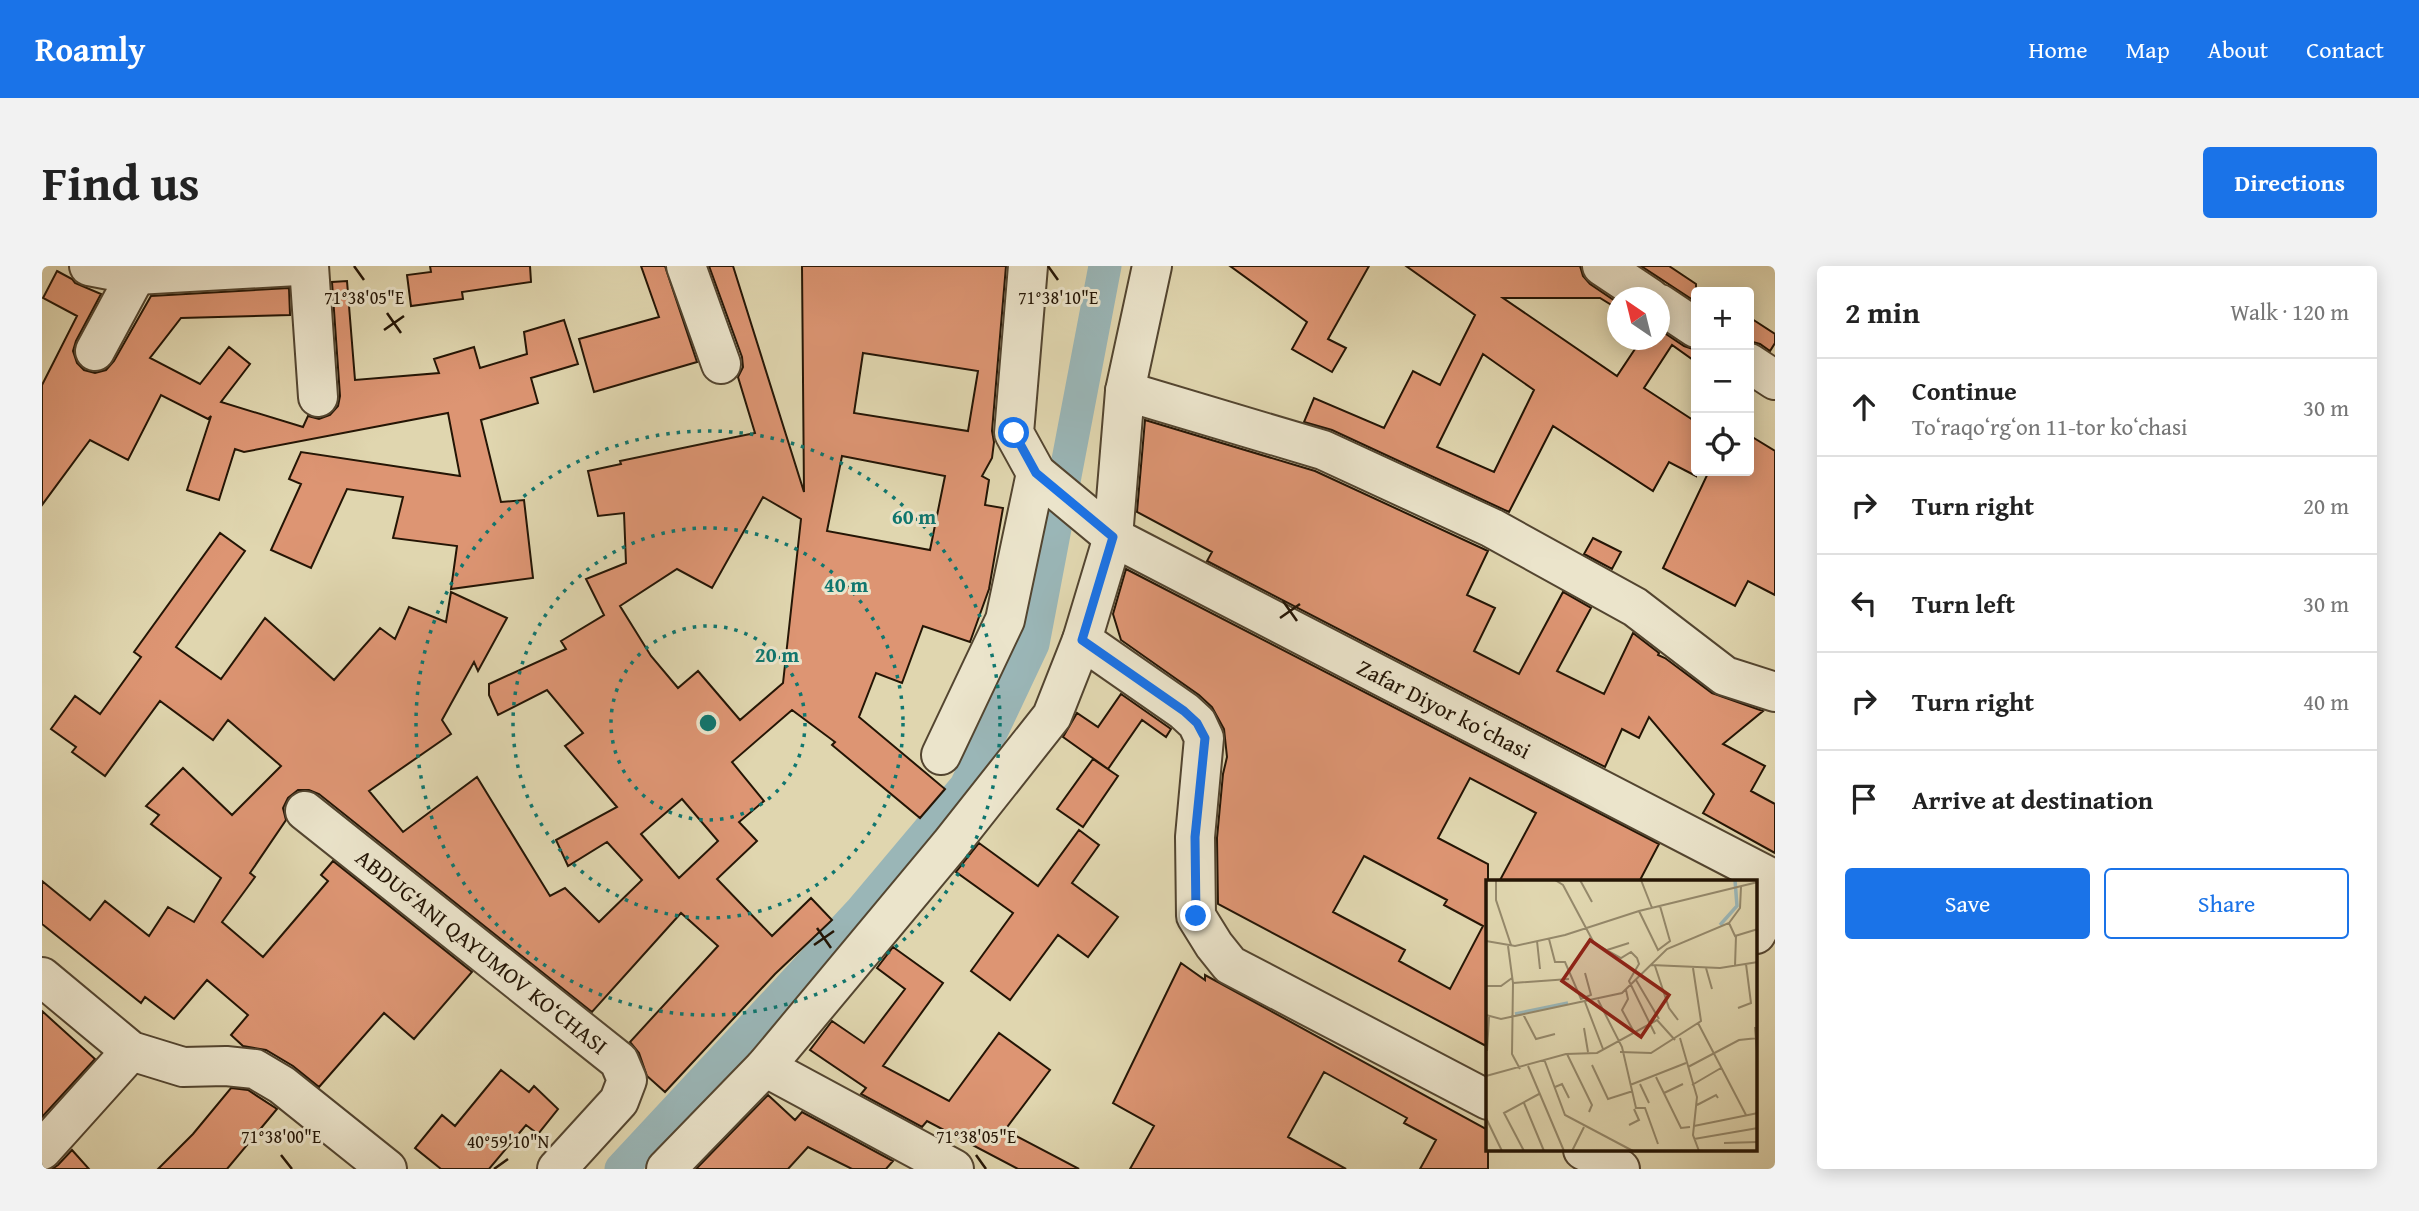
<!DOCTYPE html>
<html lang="en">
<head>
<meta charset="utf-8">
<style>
  body { margin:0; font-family:"Gentium Book Plus",serif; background:#f2f2f2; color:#222 }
  .controls { position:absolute; right:21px; top:21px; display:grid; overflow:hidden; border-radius:7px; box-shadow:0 4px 18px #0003 }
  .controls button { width:63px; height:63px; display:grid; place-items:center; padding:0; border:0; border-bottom:2px solid #e0e0e0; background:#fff; color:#222; font:35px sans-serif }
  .compass { position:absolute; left:1565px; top:21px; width:63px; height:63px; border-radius:50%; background:#fff; box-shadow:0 4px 18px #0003; rotate:325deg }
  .stop { position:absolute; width:21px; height:21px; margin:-16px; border:5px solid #1a73e8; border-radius:50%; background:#fff }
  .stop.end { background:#1a73e8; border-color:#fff; box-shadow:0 2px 7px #0008 }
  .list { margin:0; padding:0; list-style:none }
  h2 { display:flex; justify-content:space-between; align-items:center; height:91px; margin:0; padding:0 28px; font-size:30px }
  h2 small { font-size:23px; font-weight:400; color:#767676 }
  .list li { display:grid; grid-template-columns:46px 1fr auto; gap:21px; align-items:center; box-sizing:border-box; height:98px; padding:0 28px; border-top:2px solid #e0e0e0 }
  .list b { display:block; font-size:26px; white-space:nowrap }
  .list p { margin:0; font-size:23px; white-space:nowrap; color:#767676 }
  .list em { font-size:23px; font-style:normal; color:#767676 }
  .actions { display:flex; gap:14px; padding:21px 28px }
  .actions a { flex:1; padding:16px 0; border:2px solid #1a73e8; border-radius:7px; text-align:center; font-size:24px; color:#1a73e8 }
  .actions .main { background:#1a73e8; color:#fff }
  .icon { flex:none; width:38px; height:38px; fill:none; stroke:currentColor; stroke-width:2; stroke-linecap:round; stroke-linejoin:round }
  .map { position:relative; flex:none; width:1733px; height:903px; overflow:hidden; border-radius:7px }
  header { display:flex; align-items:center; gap:42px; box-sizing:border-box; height:98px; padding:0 35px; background:#1a73e8; color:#fff }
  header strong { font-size:33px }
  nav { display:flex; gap:38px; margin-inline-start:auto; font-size:24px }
  .intro { display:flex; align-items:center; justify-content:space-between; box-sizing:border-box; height:168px; padding:0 42px }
  h1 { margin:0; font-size:49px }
  .button { padding:18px 32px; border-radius:7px; background:#1a73e8; color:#fff; font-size:24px; font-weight:700 }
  main { display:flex; gap:42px; padding:0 42px }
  aside { flex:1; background:#fff; border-radius:7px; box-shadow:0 4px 18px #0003 }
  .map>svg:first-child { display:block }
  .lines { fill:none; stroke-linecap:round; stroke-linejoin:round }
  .canal { stroke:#9ab6b7; stroke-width:33 }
  .building { fill:#dd9573; stroke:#241505; stroke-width:2; fill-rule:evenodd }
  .minor-casing { stroke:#534530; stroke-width:42 }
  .minor { stroke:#ebe4cb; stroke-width:38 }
  .route { stroke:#1a73e8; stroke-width:9 }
  .ticks { fill:none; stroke:#241505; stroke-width:2.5 }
  .ring { fill:none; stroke:#0f766e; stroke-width:3.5; stroke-dasharray:3.5 7 }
  .labels { text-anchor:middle; stroke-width:6; stroke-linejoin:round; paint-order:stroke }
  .street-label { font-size:23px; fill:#241505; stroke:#ebe4cb }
  .inset-river { fill:none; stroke:#9ab6b7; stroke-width:3.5 }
  .inset-road { fill:none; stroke:#95896b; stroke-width:2 }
  .view { fill:#8f2418; fill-opacity:0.15; stroke:#8f2418; stroke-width:3.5 }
  .inset-edge { fill:none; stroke:#241505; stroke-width:3.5 }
  .ticks-label { font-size:18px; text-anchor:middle; fill:#241505; stroke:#ebe4cb; stroke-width:6; stroke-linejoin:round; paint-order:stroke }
  .centre { fill:#0f766e; stroke:#ebe4cb; stroke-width:3.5 }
  .ring-label { font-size:21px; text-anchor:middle; font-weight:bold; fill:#0f766e; stroke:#ebe4cb; stroke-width:6; stroke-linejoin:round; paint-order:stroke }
</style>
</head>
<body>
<header>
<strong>Roamly</strong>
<nav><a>Home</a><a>Map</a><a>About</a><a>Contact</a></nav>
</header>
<div class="intro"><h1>Find us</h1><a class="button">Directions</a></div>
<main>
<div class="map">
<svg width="1733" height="903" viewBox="0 0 1733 903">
  <rect width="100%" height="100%" fill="#e0d6af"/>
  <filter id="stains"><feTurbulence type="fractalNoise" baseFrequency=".00286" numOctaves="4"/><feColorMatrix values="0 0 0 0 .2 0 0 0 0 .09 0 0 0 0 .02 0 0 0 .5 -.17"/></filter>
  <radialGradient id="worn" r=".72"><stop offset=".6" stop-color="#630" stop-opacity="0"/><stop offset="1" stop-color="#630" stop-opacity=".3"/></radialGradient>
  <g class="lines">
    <path class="canal" d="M579 903 818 646 924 520 991 378 1063 0"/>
  </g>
  <path class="building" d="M388 0H488L489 16 420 26 421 33 369 40 365 9 389 6Z
    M599 0H623L655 96 552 126 537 73 617 51Z
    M667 0H691L762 226 760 0H964L950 165 952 176 950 192 940 210 947 214 943 239 961 242 947 323 928 376 881 360 860 417 834 407 817 451 903 523 878 552 790 479 793 476 750 444 690 496 722 535 697 556 715 575 675 613 730 670 769 632 790 654 733 708 623 826 605 810 597 787 588 776 676 680 639 647 550 746 277 528 267 524H256L246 532 241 542 244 554 208 607 213 611 180 656 221 691 286 615 279 609 291 595 430 706 372 773 342 747 277 821 251 800 224 784 201 780 189 769 206 749 165 714 132 753 103 731 99 737 0 658V615L48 654 63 635 107 670 126 641 152 656 179 612 109 558 117 549 104 540 141 502 190 549 239 500 186 454 171 474 118 435 63 510 30 486 34 481 9 463 33 430 58 448 99 391 92 386 178 267 203 285 134 381 179 413 223 352 292 414 338 362 353 373 367 341 404 356 409 326 465 352 436 405 432 396 400 454 409 468 327 525 361 566 435 511 508 630 523 622 557 656 600 614 565 576 526 600 514 574 575 541 523 480 541 467 505 424 456 449 447 429V418L524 383 519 375 562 349 544 313 584 297 582 247 556 250 546 205 579 198 578 195 713 167 696 111 701 101 700 91ZM821 87 936 105 926 165 812 147ZM800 190 903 210 888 284 785 265ZM721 231 759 253 741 417 698 454 656 405 636 422 609 390 578 340 635 303 670 322ZM640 533 676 575 637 612 599 568Z
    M1188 0H1327L1286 73 1304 82 1290 106 1250 83 1265 56Z
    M1364 0H1538L1541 10 1548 18 1576 37V43L1558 32H1461L1575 110 1599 74H1618V64L1642 80 1654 84V96L1630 79 1602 122 1654 156V210L1627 196 1611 225 1511 160 1467 246 1290 164 1262 156 1272 132 1342 162 1371 105 1398 119 1433 49ZM1441 88 1492 124 1452 206 1395 181Z
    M1599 0H1627L1654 18V36Z
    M15 5 30 13 33 17 59 28 34 75 31 85 35 97 42 104 53 107 64 104 72 95 109 30 247 22 248 49 139 52 108 92 158 118 187 81 208 98 179 136 261 161 266 150 277 153 288 149 296 140 298 130 290 16 305 15 313 114 397 107 392 93 432 81 438 102 485 88 482 66 522 54 536 98 489 112 496 137 439 154 459 236 482 234 491 312 409 323 415 280 351 272 361 231 305 223 269 302 229 284 259 218 247 213 259 186 418 210 406 147 202 186 193 183 177 234 145 224 169 150 166 153 119 129 86 194 48 174 0 239V119L35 50 1 32Z
    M1707 51 1733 68V77L1728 85 1718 78 1707 75Z
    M1103 154 1273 205 1446 285 1425 329 1453 342 1432 385 1477 408 1521 326 1549 342 1515 405 1562 428 1591 367 1617 387 1616 389 1623 392 1670 427 1721 445 1681 478 1723 500 1709 525 1733 538V587L1661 547 1672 528 1607 451 1597 472 1580 463 1563 501 1165 295 1170 286 1095 246Z
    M1707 169 1733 185V329L1706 315 1693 340 1621 302 1667 205H1707Z
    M1551 272 1579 286 1570 303 1542 288Z
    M1084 303 1617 578 1597 616H1457L1494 547 1428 512 1396 572 1446 598V781L1176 638 1175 572 1181 508 1185 491 1182 463 1170 441 1157 429 1079 374 1071 348ZM1322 590 1405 634 1402 639 1441 660 1408 723 1357 695 1363 684 1291 646Z
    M1079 428 1129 463 1124 471 1100 454 1066 503 1021 471 1035 447 1056 461Z
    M1051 493 1076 510 1041 561 1015 543Z
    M1037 564 1057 579 1030 617 1076 651 1046 691 1016 669 968 734 929 705 971 647 914 606 937 577 996 620Z
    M851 681 901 717 841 800 907 835 957 767 1008 804 963 864 1037 903H976L885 855 880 861 819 828 824 822 768 784 790 755 822 777 863 723 835 702Z
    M1139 697 1163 714V709L1446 864V903H1378L1394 874 1362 857 1365 852 1282 806 1246 871 1304 903H1088L1112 860 1071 837Z
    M0 745 53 793 0 851Z
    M459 804 487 826 492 820 516 843 496 868 484 859 447 903H399L373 882 400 849 413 860Z
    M189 822 206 824 235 843 185 903H116L151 868Z
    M726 829 753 854 760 846 851 895 844 903H810L766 881 746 903H654Z
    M30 884 47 903H10L16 899Z"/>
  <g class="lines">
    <g class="minor-casing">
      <g id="minor">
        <path d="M47 0 94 9 255 0"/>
        <path d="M267 0 276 131"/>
        <path d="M644 0 679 98"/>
        <path d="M986 0 972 167 994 207 1071 271 1733 614"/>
        <path d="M1560 0 1608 32"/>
        <path d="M1618 38 1654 62"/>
        <path d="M53 85 94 9"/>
        <path d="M1707 97 1733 114"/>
        <path d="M1083 125 1281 184 1450 262 1593 341 1683 410 1733 426"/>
        <path d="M1040 374 1142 445 1155 457 1162 472 1153 571 1154 650 1172 679 1188 699 1446 834"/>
        <path d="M899 489 963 354 994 207"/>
        <path id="s1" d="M263 545 577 795 585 814 577 835 515 903"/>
        <path d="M1714 668 1733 633"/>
        <path d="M0 711 89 785 141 801 184 800 213 803 240 819 345 903"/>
        <path d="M723 801 912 903"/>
        <path d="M0 884 89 785"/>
        <path d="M1541 884 1578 903"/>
        <path d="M624 903 723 801 908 579 1010 450 1040 374 1071 271 1083 125 1110 0"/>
      </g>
    </g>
    <use href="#minor" class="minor"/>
  </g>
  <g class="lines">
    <path class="route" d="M972 167 994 207 1071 271 1040 374 1142 445 1155 457 1163 472 1153 571 1154 650"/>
  </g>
  <path class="ticks" d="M312 0 322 14M1006 0 1016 14M345 47 359 67M342 64 362 50M1241 335 1255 355M1238 352 1258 338M775 662 789 682M772 679 792 665M239 889 250 903M934 889 944 903M452 903 466 893"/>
  <g class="ring">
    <circle cx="666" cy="457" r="97"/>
    <circle cx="666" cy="457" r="195"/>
    <circle cx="666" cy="457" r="292"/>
  </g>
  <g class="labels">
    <g class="street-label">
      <text transform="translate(1402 443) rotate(27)" y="8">Zafar Diyor koʻchasi</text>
      <text dy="8" stroke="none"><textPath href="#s1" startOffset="226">ABDUG‘ANI QAYUMOV KO‘CHASI</textPath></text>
    </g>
  </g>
  <g transform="translate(1444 614)">
    <rect width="271" height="271" fill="#e0d6af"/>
    <path class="inset-river" d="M234 45 251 26 249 0M29 134 82 123"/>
    <path class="inset-road" d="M10 0V20L25 65M69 0 77 5 108 63 135 78 145 72 151 78 153 84 143 101 169 154M94 0 106 22M155 0 166 28M153 31 172 70 184 61 174 26M243 43 249 56 272 49M63 59 69 82H79L95 119 105 115 99 93M0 61 29 66 79 55 153 31 272 2M51 61 54 89M22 66 27 103 26 174 34 189M121 70 143 63M165 85 234 88 272 82M169 86 183 128 192 140M249 86 250 56M220 88 226 109M150 100 173 139M27 103 83 99M0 106H15L26 98M140 110 142 119 136 130 148 152M112 120 136 167 150 228H159L172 264M99 122 117 169M252 128 265 123 260 84M37 134 50 159 69 154M0 135 15 139 136 113 181 69 243 43 254 28 255 7M212 143 260 235M269 147 271 172M98 148 102 172M194 158 211 217 207 255 213 271M1 171 3 137M134 172 165 173 215 141 207 88M81 174 106 225 103 232M58 179 79 235 147 271M106 185 122 219 147 211M42 186 78 271M202 187 253 160 272 158M0 196 80 174 111 173 171 140 189 160M170 197 195 248 204 247M154 204 163 223M144 205 200 183M206 205 235 188M69 207 76 204 83 218M178 213 197 204M38 223 58 271M211 225 230 215 232 218M0 238 16 271M143 245 153 240 148 229M208 246 272 233M208 259 272 248M238 263 272 262M38 271 18 233 53 214M86 271 98 247"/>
    <path class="view" d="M104 60 183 115 155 157 76 101Z"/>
    <rect width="271" height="271" class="inset-edge"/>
  </g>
  <g class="ticks-label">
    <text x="322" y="38">71°38'05"E</text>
    <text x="1016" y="38">71°38'10"E</text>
    <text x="239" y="877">71°38'00"E</text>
    <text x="934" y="877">71°38'05"E</text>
    <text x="466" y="882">40°59'10"N</text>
  </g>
  <circle cx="666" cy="457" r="10" class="centre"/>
  <g class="ring-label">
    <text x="872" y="258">60 m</text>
    <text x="804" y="326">40 m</text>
    <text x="735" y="396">20 m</text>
  </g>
  <rect width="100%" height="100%" filter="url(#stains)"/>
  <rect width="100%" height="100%" fill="url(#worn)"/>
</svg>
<div class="controls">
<button>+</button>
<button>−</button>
<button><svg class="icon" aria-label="locate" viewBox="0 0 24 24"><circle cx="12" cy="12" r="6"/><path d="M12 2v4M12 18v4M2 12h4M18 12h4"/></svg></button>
</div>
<svg class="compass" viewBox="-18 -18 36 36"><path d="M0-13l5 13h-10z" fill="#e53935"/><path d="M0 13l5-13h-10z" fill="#767676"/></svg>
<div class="stop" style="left:972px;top:167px"></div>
<div class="stop end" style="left:1154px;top:650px"></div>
</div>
<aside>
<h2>2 min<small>Walk · 120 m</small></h2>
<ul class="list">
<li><svg class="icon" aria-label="ahead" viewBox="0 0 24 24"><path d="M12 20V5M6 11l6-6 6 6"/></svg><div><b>Continue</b><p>Toʻraqoʻrgʻon 11-tor koʻchasi</p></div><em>30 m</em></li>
<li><svg class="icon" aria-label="right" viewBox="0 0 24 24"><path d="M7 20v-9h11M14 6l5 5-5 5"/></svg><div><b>Turn right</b></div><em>20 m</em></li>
<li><svg class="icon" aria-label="left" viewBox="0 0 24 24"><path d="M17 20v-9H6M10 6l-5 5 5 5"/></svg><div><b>Turn left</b></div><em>30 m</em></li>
<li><svg class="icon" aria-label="right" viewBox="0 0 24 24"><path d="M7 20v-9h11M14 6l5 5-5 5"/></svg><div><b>Turn right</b></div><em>40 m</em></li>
<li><svg class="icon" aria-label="arrive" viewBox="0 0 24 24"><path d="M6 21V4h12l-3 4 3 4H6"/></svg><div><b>Arrive at destination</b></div></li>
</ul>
<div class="actions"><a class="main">Save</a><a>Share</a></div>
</aside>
</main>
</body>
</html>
